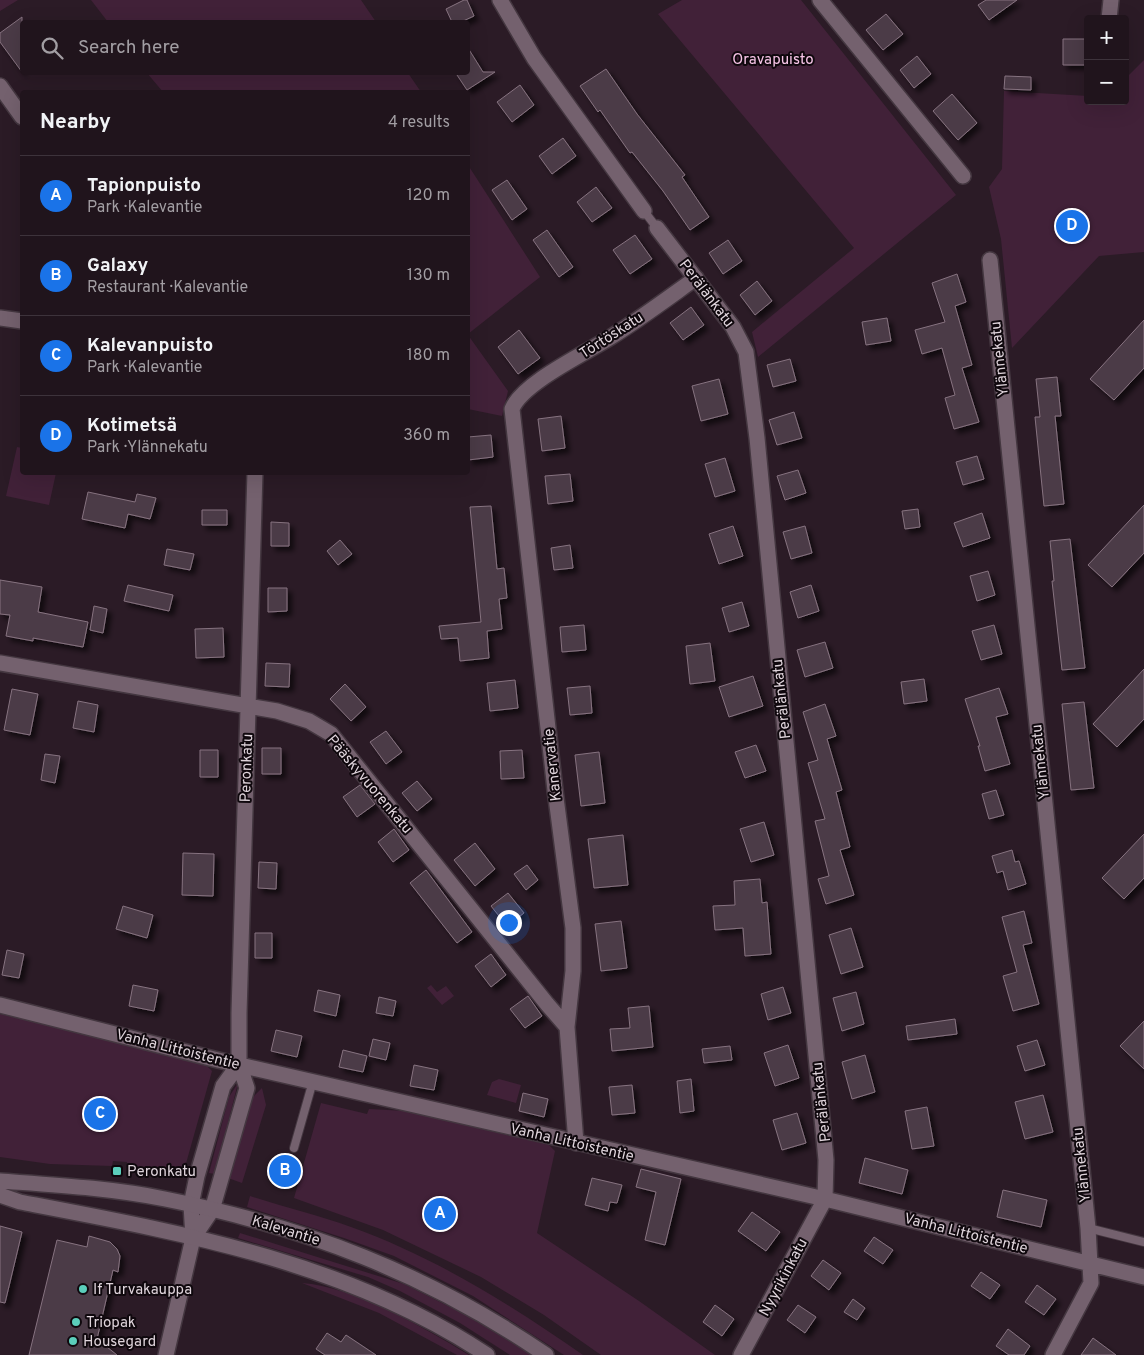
<!DOCTYPE html>
<html lang="en">
<head>
<meta charset="utf-8">
<style>
  body { margin:0; font-family:Overpass,sans-serif; background:#2d2129; color:#f1f3f6 }
  .controls { position:absolute; right:15px; top:15px; display:grid; overflow:hidden; border-radius:5px; box-shadow:0 5px 20px #0002 }
  .controls button { width:45px; height:45px; display:grid; place-items:center; padding:0; border:0; border-bottom:1px solid #3d333b; background:#20141c; color:#f1f3f6; font:25px sans-serif }
  .you { position:absolute; left:508px; top:922px; width:18px; height:18px; margin:-12px; border:4px solid #fff; border-radius:50%; background:#1a73e8; box-shadow:0 0 0 8px #1a73e833 }
  .badge { display:grid; place-items:center; width:32px; height:32px; border-radius:50%; background:#1a73e8; color:#fff; font-size:16px; font-weight:700 }
  .pin { position:absolute; translate:-50% -50%; border:2px solid #fff; box-shadow:0 1px 5px #0006 }
  .list { margin:0; padding:0; list-style:none }
  h2 { display:flex; justify-content:space-between; align-items:center; height:65px; margin:0; padding:0 20px; font-size:21px }
  h2 small { font-size:16px; font-weight:400; color:#a29ea3 }
  .list li { display:grid; grid-template-columns:32px 1fr auto; gap:15px; align-items:center; box-sizing:border-box; height:80px; padding:0 20px; border-top:1px solid #3d333b }
  .list b { display:block; font-size:19px; white-space:nowrap }
  .list p { margin:0; font-size:16px; white-space:nowrap; color:#a29ea3 }
  .list em { font-size:16px; font-style:normal; color:#a29ea3 }
  .icon { flex:none; width:28px; height:28px; fill:none; stroke:currentColor; stroke-width:2; stroke-linecap:round; stroke-linejoin:round }
  .map { position:relative; flex:none; width:1144px; height:1355px; overflow:hidden }
  .search { position:absolute; background:#20141c; box-shadow:0 5px 20px #0002; left:20px; top:20px; width:450px; height:55px; display:flex; align-items:center; gap:12px; box-sizing:border-box; padding:0 18px; border-radius:5px; color:#a29ea3; font-size:19px }
  .panel { position:absolute; background:#20141c; box-shadow:0 5px 20px #0002; left:20px; top:90px; width:450px; height:385px; border-radius:5px }
  .map>svg:first-child { display:block }
  .green { fill:#412138 }
  .building { fill:#4c3a46; stroke:#867380; filter:url(#shadow) }
  .lines { fill:none; stroke-linecap:round; stroke-linejoin:round }
  .lane-casing { stroke:#443740; stroke-width:10 }
  .street-casing { stroke:#443740; stroke-width:18 }
  .secondary-casing { stroke:#443740; stroke-width:18 }
  .lane { stroke:#74616e; stroke-width:8 }
  .street { stroke:#74616e; stroke-width:15 }
  .secondary { stroke:#74616e; stroke-width:15 }
  .poi-dot { fill:#5bcebb; stroke:#0f080d; stroke-width:2 }
  .labels { text-anchor:middle; stroke-width:4; stroke-linejoin:round; paint-order:stroke }
  .park-label { font-size:15px; fill:#f8c5e8; stroke:#0f080d }
  .street-label { font-size:15px; fill:#dfd4db; stroke:#0f080d }
  .poi-label { font-size:15px; fill:#dfd4db; stroke:#0f080d; text-anchor:start }
</style>
</head>
<body>
<div class="map">
<svg width="1144" height="1355" viewBox="0 0 1144 1355">
  <defs>
    <filter id="shadow"><feDropShadow dx="4.5" dy="4.5" stdDeviation="2.5" flood-color="#0009"/></filter>
  </defs>
  <rect width="100%" height="100%" fill="#2b1b26"/>
  <path class="green" d="M0 0H18L0 11Z
    M91 0H361L376 22H108Z
    M682 0H801L956 195 758 357 752 332 854 248 658 14Z
    M1144 60V252L1099 256 1012 348 1001 239 989 187 1002 169 1004 91 1088 96V101H1125V79Z
    M147 73H408L421 92H163Z
    M468 165 540 277 468 334Z
    M468 335 508 391 502 416 468 409Z
    M17 447 22 448V472L56 473 49 505 6 496Z
    M431 985 437 992 446 986 454 996 442 1005 427 988Z
    M0 1014 204 1063 212 1071 185 1167 171 1172 127 1167V1162L113 1161 112 1166 50 1164 0 1157Z
    M499 1079 521 1085 516 1103 487 1095 492 1082Z
    M238 1083 215 1174 209 1173 229 1097Z
    M262 1088 266 1105 242 1183 228 1178 250 1100Z
    M321 1103 367 1114 369 1109 406 1111 549 1145 555 1151 537 1233 639 1301 715 1355H601L544 1315 481 1277 383 1230 294 1198Z
    M250 1196C284 1207 318 1215 351 1227 435 1257 511 1305 583 1355H564L473 1296 394 1256 344 1238 247 1207Z
    M240 1233 404 1284 466 1315 532 1355H510L460 1323 400 1291 368 1277 238 1238Z
    M302 1283C352 1286 427 1329 469 1355H457L379 1313Z"/>
  <path class="building" d="M464 0H467L474 16 461 22H452L446 9Z
    M986 0H1017L989 20 978 5Z
    M886 14 903 34 883 50 866 30Z
    M22 17V72L0 42V33Z
    M1063 39H1087V65H1063Z
    M468 48 483 72H495L467 90 455 72H468Z
    M917 56 931 74 914 88 900 70Z
    M606 69 637 114 685 175 682 177 709 217 690 230 663 191 632 152 630 153 600 110 598 112 580 86Z
    M1005 76 1031 77V90L1004 89Z
    M520 85 534 105 512 122 497 102Z
    M952 94 977 123 958 140 933 111Z
    M563 138 576 156 552 174 539 156Z
    M507 180 527 209 512 220 492 190Z
    M596 187 612 208 592 222 577 202Z
    M547 230 573 267 559 277 533 240Z
    M635 235 652 259 630 274 613 250Z
    M728 240 742 261 723 274 709 253Z
    M957 274 966 302 955 306 972 365 962 368 979 422 954 429 945 398 955 395 942 348 922 354 915 330 945 322 932 283Z
    M757 281 772 301 755 315 740 295Z
    M691 307 704 325 683 340 670 323Z
    M887 318 891 341 866 345 862 322Z
    M1144 320V368L1114 400 1090 379Z
    M519 330 540 358 518 374 498 347Z
    M790 359 796 381 773 387 767 365Z
    M1057 377 1061 416H1055L1064 504 1044 506 1035 417H1040L1036 379Z
    M719 379 728 414 701 421 692 386Z
    M794 412 802 438 777 445 769 420Z
    M561 416 565 448 542 451 538 419Z
    M491 435 493 457 468 460V437Z
    M977 456 984 479 963 485 956 462Z
    M725 458 735 491 715 497 705 464Z
    M798 470 806 493 785 500 777 476Z
    M570 474 573 501 548 504 545 476Z
    M88 492 135 502 137 494 156 498 150 519 128 514 125 528 82 519Z
    M1144 505V553L1112 587 1088 565Z
    M491 506 497 569 504 568 507 598 499 599 502 629 487 631 489 658 460 661 458 638 441 639 439 626 481 622 470 507Z
    M918 509 920 527 905 529 902 511Z
    M202 510H227V525H202Z
    M982 513 990 538 963 547 954 523Z
    M271 522 289 523V546H271Z
    M733 526 743 556 719 564 709 534Z
    M805 526 812 553 791 559 783 532Z
    M1070 539 1085 668 1062 670 1052 581H1054L1050 541Z
    M340 540 352 554 338 565 327 551Z
    M570 545 573 568 554 570 551 548Z
    M167 549 194 554 190 570 164 565Z
    M988 571 995 595 977 601 970 576Z
    M0 580 42 587 38 612 88 622 83 647 33 638V641L6 636 10 615 0 614Z
    M128 585 173 595 169 611 124 601Z
    M811 585 819 611 798 618 790 592Z
    M268 588H287V611L268 612Z
    M742 602 749 626 729 632 722 608Z
    M94 606 107 609 103 633 90 630Z
    M584 625 586 650 562 652 560 627Z
    M994 625 1002 654 981 660 972 631Z
    M223 628 224 657 196 658 195 629Z
    M825 642 833 668 805 677 797 650Z
    M710 643 715 681 690 684 686 646Z
    M266 663 290 664 289 687 265 686Z
    M1144 669V719L1117 747 1093 724Z
    M753 676 763 706 729 717 719 687Z
    M924 679 927 701 904 704 901 682Z
    M515 680 518 708 490 711 487 683Z
    M345 684 366 707 351 721 330 699Z
    M590 686 592 713 570 715 567 688Z
    M999 688 1008 714 996 717 1010 764 985 771 978 746H980L965 699Z
    M12 689 38 694 30 735 4 730Z
    M78 701 98 705 94 732 73 728Z
    M1084 702 1094 788 1071 790 1062 704Z
    M825 704 836 736 827 739 842 790 836 792 850 847 840 850 854 895 826 904 818 879 829 876 815 821 825 819 808 763 818 760 803 712Z
    M386 731 402 752 386 764 370 742Z
    M756 745 766 771 745 778 735 752Z
    M262 748H281V774H262Z
    M200 750H218V777H200Z
    M522 750 524 778 501 779 500 751Z
    M599 752 605 803 581 806 575 755Z
    M45 754 60 756 55 783 41 780Z
    M417 781 432 799 417 811 402 793Z
    M360 785 375 804 357 817 343 797Z
    M996 790 1004 815 989 819 982 794Z
    M764 822 774 855 751 862 740 829Z
    M394 829 409 850 393 862 378 842Z
    M1144 834V878L1124 899 1102 878Z
    M623 835 628 885 594 888 588 839Z
    M475 843 495 869 475 886 454 860Z
    M1012 850 1015 862 1019 861 1026 884 1008 890 1003 871 997 873 992 856Z
    M183 853 214 854 213 896 182 895Z
    M259 862 277 863 276 889 258 888Z
    M527 865 538 880 526 890 514 874Z
    M426 870 472 932 457 943 410 883Z
    M760 879 762 903 767 902 771 954 745 956 743 928 715 930 713 906 735 905 734 881Z
    M508 893 524 913 507 926 491 906Z
    M123 906 153 915 147 938 116 929Z
    M1024 911 1032 943 1023 945 1039 1004 1013 1011 1003 976 1017 972 1002 917Z
    M621 921 627 968 601 971 595 924Z
    M851 928 863 967 841 974 829 935Z
    M255 933H272V958H255Z
    M7 950 24 954 19 978 2 975Z
    M491 954 506 975 491 987 475 966Z
    M133 985 158 990 154 1011 129 1006Z
    M783 987 791 1013 768 1020 761 994Z
    M318 990 340 995 336 1016 314 1011Z
    M856 992 864 1024 842 1031 833 998Z
    M528 996 542 1016 525 1028 510 1009Z
    M379 997 396 1001 393 1016 376 1013Z
    M649 1006 653 1047 612 1051 610 1029 630 1028 628 1008Z
    M955 1019 957 1034 908 1040 906 1026Z
    M1144 1021V1069L1120 1046Z
    M276 1030 302 1036 297 1057 271 1051Z
    M373 1039 390 1043 386 1060 369 1056Z
    M1037 1040 1045 1065 1025 1071 1017 1046Z
    M788 1045 799 1078 775 1086 764 1053Z
    M730 1046 732 1060 704 1063 702 1049Z
    M343 1050 367 1056 363 1072 339 1067Z
    M865 1055 875 1092 852 1099 842 1062Z
    M414 1065 438 1070 434 1090 410 1086Z
    M691 1079 694 1111 680 1113 677 1081Z
    M632 1085 635 1113 612 1115 609 1087Z
    M523 1093 548 1099 544 1117 519 1111Z
    M1043 1095 1053 1132 1025 1139 1015 1102Z
    M927 1107 934 1146 912 1149 905 1111Z
    M797 1113 806 1143 782 1150 773 1120Z
    M865 1158 908 1170 902 1194 859 1183Z
    M279 1159 297 1164 292 1183 274 1178Z
    M641 1169 681 1179 665 1245 645 1240 656 1192 636 1187Z
    M592 1178 622 1185 617 1203 610 1202 608 1211 585 1205Z
    M1003 1190 1047 1200 1041 1227 997 1217Z
    M752 1212 780 1232 766 1251 738 1231Z
    M0 1226 22 1232 5 1303 0 1302Z
    M89 1236 110 1242 117 1249 120 1256 118 1272 113 1270 97 1339 117 1355H29L57 1240 87 1247Z
    M874 1237 893 1250 883 1264 864 1251Z
    M823 1260 841 1273 829 1290 811 1276Z
    M981 1272 1000 1285 990 1299 971 1286Z
    M1037 1285 1056 1299 1044 1315 1025 1302Z
    M853 1299 865 1308 857 1320 844 1312Z
    M715 1305 734 1319 722 1336 703 1322Z
    M798 1305 816 1317 805 1333 787 1320Z
    M1008 1329 1030 1346 1024 1355H1009L996 1346Z
    M327 1333 341 1342 346 1335 376 1355H325L316 1349Z
    M1093 1338 1116 1355H1081Z"/>
  <g class="lines">
    <g class="lane-casing">
      <path id="lane" d="M644 211 657 228
        M294 1148 313 1081
        M1088 1228 1144 1242"/>
    </g>
    <g class="street-casing">
      <path id="street" d="M500 0 534 58 644 211
        M820 0 963 176
        M1109 19 1111 0
        M0 86 22 117
        M657 228 733 327 746 352 757 438 826 1160 825 1199 741 1355
        M990 260 1088 1228 1091 1283 1053 1355
        M0 318 22 321
        M0 663 277 711 309 721 331 734 547 1004 567 1027
        M0 1005 218 1060 825 1199 1144 1277
        M576 1143 567 1027 573 971V928L555 790 512 409C522 383 586 353 611 337 640 319 668 298 696 278
        M193 1238 212 1210 247 1088 239 1064V1013L255 472
        M166 1355 193 1238 191 1205 197 1176 223 1086 239 1064"/>
    </g>
    <g class="secondary-casing">
      <path id="secondary" d="M0 1181C55 1185 111 1188 165 1199 306 1227 428 1274 546 1355
        M0 1195 20 1202C183 1233 347 1262 487 1355"/>
    </g>
    <use href="#lane" class="lane"/>
    <use href="#street" class="street"/>
    <use href="#secondary" class="secondary"/>
  </g>
  <g class="poi-dot">
    <rect x="112" y="1166" width="10" height="10" rx="2.5"/>
    <circle cx="83" cy="1289" r="5"/>
    <circle cx="76" cy="1322" r="5"/>
    <circle cx="73" cy="1341" r="5"/>
  </g>
  <g class="labels">
    <g class="park-label">
      <text x="773" y="64">Oravapuisto</text>
    </g>
    <g class="street-label">
      <text transform="translate(707 293) rotate(53)" y="5">Perälänkatu</text>
      <text transform="translate(611 335) rotate(-33)" y="5">Törtöskatu</text>
      <text transform="translate(999 359) rotate(-96)" y="5">Ylännekatu</text>
      <text transform="translate(781 699) rotate(-96)" y="5">Perälänkatu</text>
      <text transform="translate(1040 762) rotate(-96)" y="5">Ylännekatu</text>
      <text transform="translate(552 765) rotate(-96)" y="5">Kanervatie</text>
      <text transform="translate(246 768) rotate(-88)" y="5">Peronkatu</text>
      <text transform="translate(370 784) rotate(50)" y="5">Pääskyvuorenkatu</text>
      <text transform="translate(178 1049) rotate(14)" y="5">Vanha Littoistentie</text>
      <text transform="translate(821 1102) rotate(-96)" y="5">Perälänkatu</text>
      <text transform="translate(572 1142) rotate(13)" y="5">Vanha Littoistentie</text>
      <text transform="translate(1081 1165) rotate(-96)" y="5">Ylännekatu</text>
      <text transform="translate(286 1230) rotate(17)" y="5">Kalevantie</text>
      <text transform="translate(966 1233) rotate(14)" y="5">Vanha Littoistentie</text>
      <text transform="translate(783 1277) rotate(-62)" y="5">Nyyrikinkatu</text>
    </g>
    <g class="poi-label">
      <text x="127" y="1176">Peronkatu</text>
      <text x="93" y="1294">If Turvakauppa</text>
      <text x="86" y="1327">Triopak</text>
      <text x="83" y="1346">Housegard</text>
    </g>
  </g>
</svg>
<div class="controls">
<button>+</button>
<button>−</button>
</div>
<div class="you"></div>
<div class="pin badge" style="left:440px;top:1214px">A</div>
<div class="pin badge" style="left:285px;top:1171px">B</div>
<div class="pin badge" style="left:100px;top:1114px">C</div>
<div class="pin badge" style="left:1072px;top:226px">D</div>
<div class="search"><svg class="icon" aria-label="search" viewBox="0 0 24 24"><circle cx="10" cy="10" r="6"/><path d="M15 15l6 6"/></svg>Search here</div>
<section class="panel">
<h2>Nearby<small>4 results</small></h2>
<ul class="list">
<li><span class="badge">A</span><div><b>Tapionpuisto</b><p>Park · Kalevantie</p></div><em>120 m</em></li>
<li><span class="badge">B</span><div><b>Galaxy</b><p>Restaurant · Kalevantie</p></div><em>130 m</em></li>
<li><span class="badge">C</span><div><b>Kalevanpuisto</b><p>Park · Kalevantie</p></div><em>180 m</em></li>
<li><span class="badge">D</span><div><b>Kotimetsä</b><p>Park · Ylännekatu</p></div><em>360 m</em></li>
</ul>
</section>
</div>
</body>
</html>
